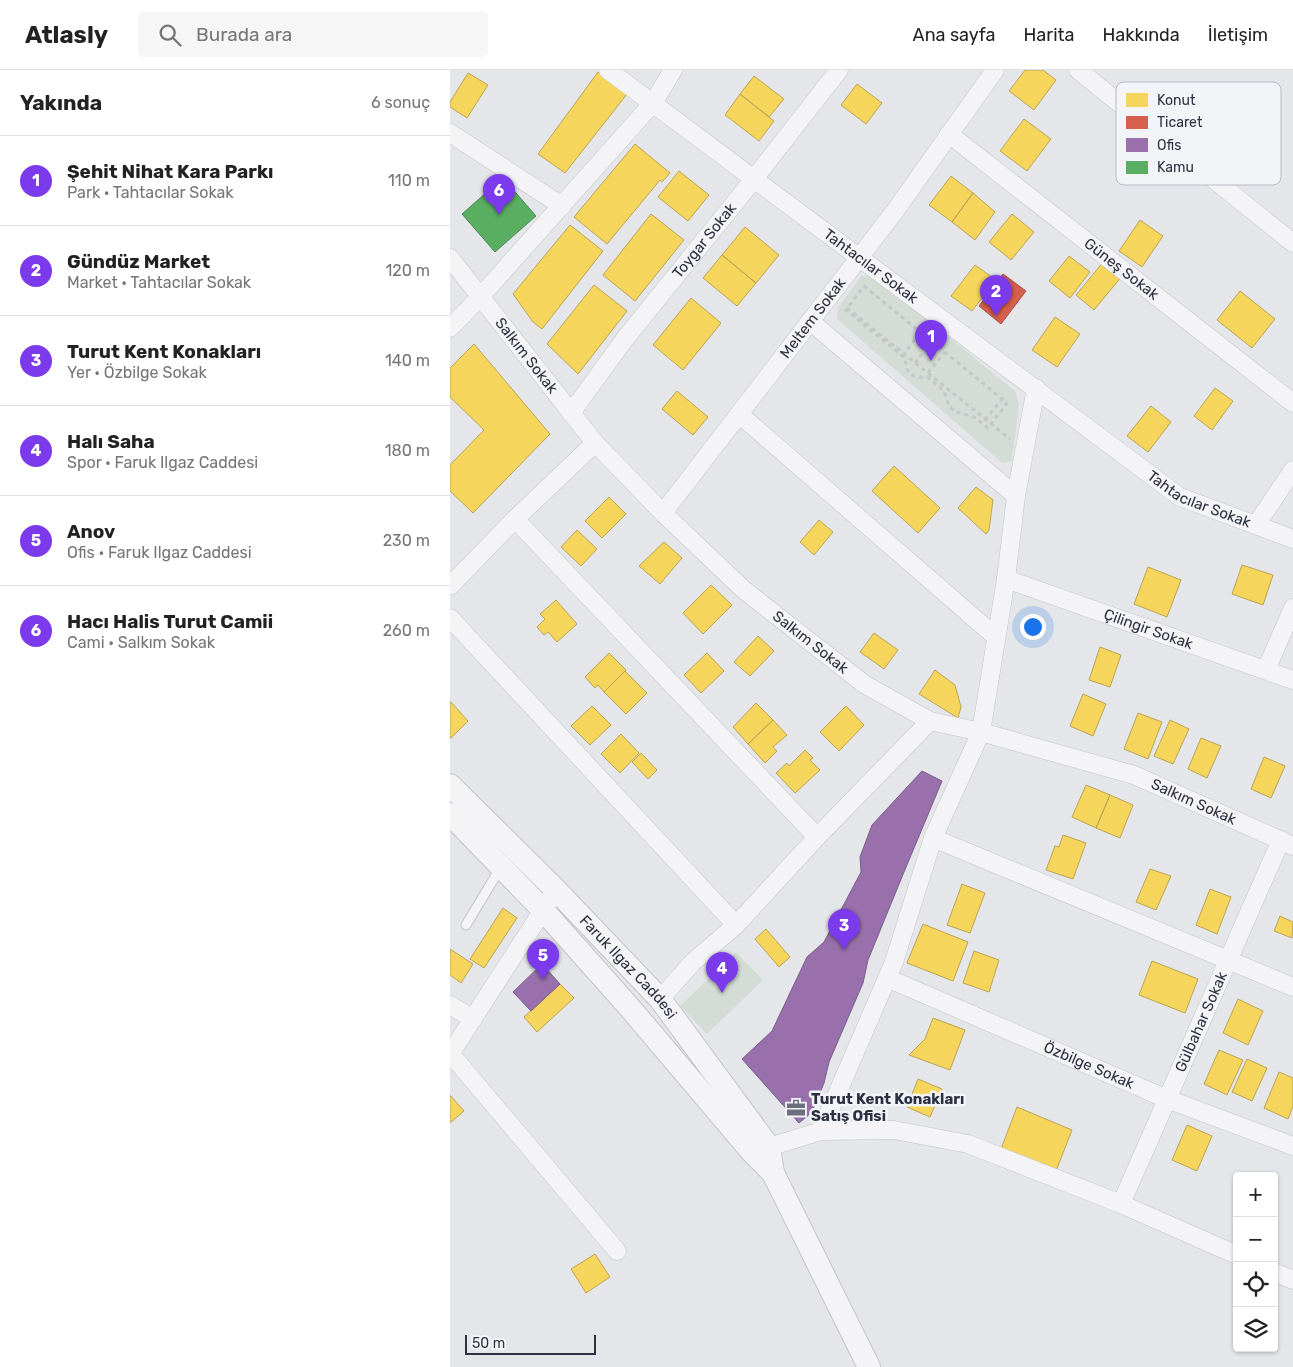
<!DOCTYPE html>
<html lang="tr">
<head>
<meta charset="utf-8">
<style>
  body { margin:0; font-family:Rubik,sans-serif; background:#f6f6f6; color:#222 }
  .controls { position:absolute; right:15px; bottom:15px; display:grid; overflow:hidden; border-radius:5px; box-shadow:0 1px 4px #0004 }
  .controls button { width:45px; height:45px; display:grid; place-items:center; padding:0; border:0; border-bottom:1px solid #e0e0e0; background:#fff; color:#222; font:25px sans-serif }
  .scale { position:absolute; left:15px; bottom:12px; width:131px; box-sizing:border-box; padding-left:5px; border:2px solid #2d3141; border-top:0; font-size:14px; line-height:18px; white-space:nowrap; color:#2d3141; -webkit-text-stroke:4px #f3f4f8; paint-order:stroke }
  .you { position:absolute; left:582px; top:556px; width:18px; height:18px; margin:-12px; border:4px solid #fff; border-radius:50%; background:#1a73e8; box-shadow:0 0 0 8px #1a73e833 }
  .badge { display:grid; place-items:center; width:32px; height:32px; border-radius:50%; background:#7c3aed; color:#fff; font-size:16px; font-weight:700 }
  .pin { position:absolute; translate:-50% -41px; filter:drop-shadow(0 1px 2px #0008) }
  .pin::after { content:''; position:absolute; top:26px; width:18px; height:15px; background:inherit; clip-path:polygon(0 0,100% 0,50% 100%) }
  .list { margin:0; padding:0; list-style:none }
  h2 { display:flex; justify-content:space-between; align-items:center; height:65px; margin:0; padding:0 20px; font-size:21px }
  h2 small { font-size:16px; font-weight:400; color:#767676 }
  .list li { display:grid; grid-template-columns:32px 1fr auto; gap:15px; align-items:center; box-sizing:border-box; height:90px; padding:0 20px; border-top:1px solid #e0e0e0 }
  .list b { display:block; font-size:19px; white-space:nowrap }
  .list p { margin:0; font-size:16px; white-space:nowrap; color:#767676 }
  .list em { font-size:16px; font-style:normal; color:#767676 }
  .icon { flex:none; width:28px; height:28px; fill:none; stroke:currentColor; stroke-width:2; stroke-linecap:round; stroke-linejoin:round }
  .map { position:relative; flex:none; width:843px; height:1297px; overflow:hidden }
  header { display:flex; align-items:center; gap:30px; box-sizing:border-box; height:70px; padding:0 25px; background:#fff; border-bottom:1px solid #e0e0e0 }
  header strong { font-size:24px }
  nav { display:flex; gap:28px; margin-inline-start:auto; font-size:18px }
  .search { width:350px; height:45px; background:#f6f6f6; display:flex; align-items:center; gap:12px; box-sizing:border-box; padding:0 18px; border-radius:5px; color:#767676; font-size:19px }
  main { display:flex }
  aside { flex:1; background:#fff }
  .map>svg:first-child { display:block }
  .green { fill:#d4dcd6 }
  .homes { fill:#f6d55c; stroke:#baa454 }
  .shops { fill:#d6604d; stroke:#a35249 }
  .offices { fill:#9970ab; stroke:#795d8b }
  .public { fill:#5aae61; stroke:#4c8857 }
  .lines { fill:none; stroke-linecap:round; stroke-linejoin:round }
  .service-casing { stroke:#c3c4c7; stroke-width:11 }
  .minor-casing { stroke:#c3c4c7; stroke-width:19 }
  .tertiary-casing { stroke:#c3c4c7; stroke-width:24 }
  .path { stroke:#c5c6c9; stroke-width:3; stroke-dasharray:4 4; stroke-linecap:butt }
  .service { stroke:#f4f4f6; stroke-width:9 }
  .minor { stroke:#f4f4f6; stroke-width:18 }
  .tertiary { stroke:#f4f4f6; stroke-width:22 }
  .labels { text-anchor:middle; stroke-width:5; stroke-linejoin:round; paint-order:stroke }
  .street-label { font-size:15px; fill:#2d3141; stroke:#f3f4f8 }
  .poi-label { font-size:15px; font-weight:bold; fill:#2d3141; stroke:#f3f4f8; text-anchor:start }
  .key { fill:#f3f4f8; stroke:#b8bac1; stroke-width:1 }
  .key-label { font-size:14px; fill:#2d3141 }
</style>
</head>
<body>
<header>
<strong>Atlasly</strong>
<div class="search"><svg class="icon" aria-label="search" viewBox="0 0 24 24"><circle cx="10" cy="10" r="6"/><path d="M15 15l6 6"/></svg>Burada ara</div>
<nav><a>Ana sayfa</a><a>Harita</a><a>Hakkında</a><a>İletişim</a></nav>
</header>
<main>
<aside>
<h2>Yakında<small>6 sonuç</small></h2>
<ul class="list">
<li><span class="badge">1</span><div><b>Şehit Nihat Kara Parkı</b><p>Park · Tahtacılar Sokak</p></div><em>110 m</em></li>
<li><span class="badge">2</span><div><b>Gündüz Market</b><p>Market · Tahtacılar Sokak</p></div><em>120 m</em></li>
<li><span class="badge">3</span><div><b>Turut Kent Konakları</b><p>Yer · Özbilge Sokak</p></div><em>140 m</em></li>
<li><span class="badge">4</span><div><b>Halı Saha</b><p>Spor · Faruk Ilgaz Caddesi</p></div><em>180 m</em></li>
<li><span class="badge">5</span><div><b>Anov</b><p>Ofis · Faruk Ilgaz Caddesi</p></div><em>230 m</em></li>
<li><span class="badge">6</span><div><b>Hacı Halis Turut Camii</b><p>Cami · Salkım Sokak</p></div><em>260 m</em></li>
</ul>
</aside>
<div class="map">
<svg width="843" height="1297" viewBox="0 0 843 1297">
  <rect width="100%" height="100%" fill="#e5e6e9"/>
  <path class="green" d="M423 205 565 321 569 334 562 391 552 393 387 249 388 238 411 206Z
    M286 882 313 910 257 964 230 936Z"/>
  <path class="homes" d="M575 0H593L606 10 584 40 559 21Z
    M148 2 177 24 115 103 88 84Z
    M18 3 38 15 17 48 0 37V32Z
    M304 6 334 29 319 47 290 24Z
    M407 14 432 33 416 54 391 35Z
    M290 24 324 51 309 71 275 45Z
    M574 49 601 69 577 101 550 81Z
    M185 74 220 103 212 112 210 110 157 174 124 147Z
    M229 101 259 125 238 151 208 127Z
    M501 106 523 123 502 152 479 135Z
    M523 123 545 142 525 170 502 152Z
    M201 144 234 170 185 231 153 205Z
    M562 144 584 162 561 190 539 172Z
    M690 150 713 166 692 197 669 181Z
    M120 155 153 181 92 259 83 252 63 224Z
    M295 157 329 185 306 213 272 185Z
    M272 185 306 213 287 236 253 208Z
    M619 186 640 202 620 228 599 211Z
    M654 191 672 206 644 240 626 225Z
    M525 195 546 210 522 241 501 226Z
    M144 215 177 241 128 304 97 274Z
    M790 221 825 249 802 278 767 250Z
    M241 228 271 253 233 300 203 275Z
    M605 247 630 264 607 297 582 280Z
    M24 274 100 364 23 443 0 421V395L34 360 0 327V298Z
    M765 318 783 331 762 360 744 346Z
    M227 321 258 347 243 365 212 339Z
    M701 336 721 352 698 382 677 366Z
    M444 396 490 438 468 463 422 421Z
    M526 417 543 430 539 460 536 464 508 438Z
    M159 427 176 444 152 468 135 451Z
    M369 450 383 462 364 485 350 472Z
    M127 460 147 479 131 496 111 477Z
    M214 472 232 488 210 514 189 496Z
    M792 495 823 505 813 535 782 524Z
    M698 497 731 510 717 547 684 534Z
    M261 515 282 535 253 564 233 543Z
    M106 530 127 554 107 572 98 562 94 565 87 557 95 549 90 544Z
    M424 563 448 580 434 599 410 582Z
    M308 566 324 581 300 606 284 592Z
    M650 577 671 585 660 617 639 610Z
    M159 583 176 600 154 622 148 615 145 618 135 607Z
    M257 583 274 601 251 623 234 605Z
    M485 600 505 615 511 637 508 648 469 624Z
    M175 601 197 623 176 644 154 622Z
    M633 624 656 634 643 666 620 656Z
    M0 631 18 651 0 669Z
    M306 633 323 650 298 674 283 657Z
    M142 636 161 655 140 675 121 656Z
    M396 636 414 655 389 681 370 662Z
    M688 643 712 652 698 689 674 679Z
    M323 650 337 665 323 677 327 681 315 693 298 674Z
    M720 650 739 659 723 694 704 686Z
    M171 664 189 683 170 703 151 684Z
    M751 668 771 676 757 708 738 699Z
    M355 680 363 688 360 690 370 700 345 723 326 703 337 693 339 696Z
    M191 683 207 700 198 709 182 692Z
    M814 687 835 696 821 728 801 719Z
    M636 715 660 725 646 758 622 747Z
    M660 725 683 735 670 768 646 758Z
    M613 765 636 773 623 809 596 800 605 776 609 777Z
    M700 799 721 806 706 840 686 832Z
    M512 814 535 823 520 863 497 855Z
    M760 819 781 827 767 864 746 855Z
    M53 838 67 848 34 898 20 889Z
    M830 846 843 852 842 868 824 861Z
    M473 854 518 872 503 911 457 893Z
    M316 859 340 887 329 897 305 869Z
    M0 879 23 894 11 913 0 905Z
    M524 881 549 890 539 922 513 913Z
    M702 891 748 909 735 943 689 925Z
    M110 914 124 928 87 962 74 947Z
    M788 929 813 941 798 975 773 963Z
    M483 948 515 960 500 1000 459 985 475 969Z
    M769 980 793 990 777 1025 754 1014Z
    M797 989 817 998 802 1031 782 1022Z
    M829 1002 843 1008V1036L838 1049 814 1038Z
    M468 1009 492 1019 480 1047 457 1037Z
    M0 1025 14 1041 0 1053Z
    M567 1037 622 1060 606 1101 551 1079Z
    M737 1055 762 1066 747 1101 722 1090Z
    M145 1184 160 1207 136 1223 121 1199Z"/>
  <path class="shops" d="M553 204 576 221 551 254 529 236Z"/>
  <path class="offices" d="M472 701 492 711 454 802 418 890 413 913 379 992 374 1013 362 1042 349 1053 292 989 322 961 357 887 374 872 411 802 410 787 422 755Z
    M92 894 110 914 81 941 63 922Z"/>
  <path class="public" d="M53 108 86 146 45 182 12 144Z"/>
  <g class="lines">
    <g class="service-casing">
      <path id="service" d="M16 855 51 797"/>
    </g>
    <g class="minor-casing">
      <g id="minor">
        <path id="s1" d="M158 0 730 427 843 469"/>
        <path d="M628 0 843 173"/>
        <path d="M0 63 112 136"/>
        <path id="s2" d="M499 64 843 333"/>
        <path id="s3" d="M0 188 145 373 213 443 294 520 414 614 480 651 531 662 684 705 843 776"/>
        <path d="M360 251 566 426"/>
        <path d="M0 258 30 227 203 33 223 0"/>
        <path id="s4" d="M121 343 174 270 304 109 389 0"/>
        <path d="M289 344 546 567"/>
        <path id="s5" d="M213 443 445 141 545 0"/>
        <path d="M65 449 367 767"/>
        <path d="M806 455 843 400"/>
        <path id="s6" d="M556 509 843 610"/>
        <path d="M0 516 65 449 145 373"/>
        <path d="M0 548 286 855"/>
        <path d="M816 600 843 538"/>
        <path d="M483 768 843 917"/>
        <path id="s7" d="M437 908 717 1029 843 1076"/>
        <path d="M210 929 243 892 286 855 367 767 480 651"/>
        <path d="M0 935 23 949"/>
        <path d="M0 983 167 1181"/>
        <path d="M0 984 106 820"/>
        <path d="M371 1061 444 892 483 768 531 662 556 509 566 426 586 318"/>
        <path d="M319 1077 371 1061 444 1060 518 1074 671 1134 787 1185"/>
        <path id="s8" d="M671 1134 831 770"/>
        <path d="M824 1202 843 1210"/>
      </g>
    </g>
    <g class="tertiary-casing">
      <g id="tertiary">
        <path id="s9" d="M0 715 106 820 210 929 319 1077 323 1103 419 1297"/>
        <path d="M0 744 93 840 180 938 302 1082 323 1103"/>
      </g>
    </g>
    <path class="path" d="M414 216 557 333 538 358 524 347 506 342 499 336 494 321 478 307C460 307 457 306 455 288L396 240Z
      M397 238 560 369
      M453 286 470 262
      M465 293 487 265
      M478 303 495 282
      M535 350 552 329"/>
    <use href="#service" class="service"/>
    <use href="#minor" class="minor"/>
    <use href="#tertiary" class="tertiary"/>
  </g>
  <defs>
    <g id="office-bare" transform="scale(1.5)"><path d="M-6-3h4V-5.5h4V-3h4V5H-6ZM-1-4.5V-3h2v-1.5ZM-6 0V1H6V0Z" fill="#6d707c" stroke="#f3f4f8" stroke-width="2.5" paint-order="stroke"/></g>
  </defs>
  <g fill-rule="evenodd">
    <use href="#office-bare" x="346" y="1038"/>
  </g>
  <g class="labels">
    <g class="street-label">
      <text dy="5" stroke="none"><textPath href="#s4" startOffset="218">Toygar Sokak</textPath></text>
      <text dy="5" stroke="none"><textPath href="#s1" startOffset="328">Tahtacılar Sokak</textPath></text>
      <text dy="5" stroke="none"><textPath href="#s2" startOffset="219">Güneş Sokak</textPath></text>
      <text dy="5" stroke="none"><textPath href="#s5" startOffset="246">Meltem Sokak</textPath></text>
      <text dy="5" stroke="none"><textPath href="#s3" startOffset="124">Salkım Sokak</textPath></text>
      <text dy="5" stroke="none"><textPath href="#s1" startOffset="732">Tahtacılar Sokak</textPath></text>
      <text dy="5" stroke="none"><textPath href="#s6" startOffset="151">Çilingir Sokak</textPath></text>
      <text dy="5" stroke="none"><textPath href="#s3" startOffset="529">Salkım Sokak</textPath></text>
      <text dy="5" stroke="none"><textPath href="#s3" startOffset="949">Salkım Sokak</textPath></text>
      <text dy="5" stroke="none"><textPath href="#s9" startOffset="255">Faruk Ilgaz Caddesi</textPath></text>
      <text dy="5" stroke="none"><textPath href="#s8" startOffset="199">Gülbahar Sokak</textPath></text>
      <text dy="5" stroke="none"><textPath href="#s7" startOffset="220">Özbilge Sokak</textPath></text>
    </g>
    <g class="poi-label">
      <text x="361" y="1034">Turut Kent Konakları<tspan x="361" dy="17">Satış Ofisi</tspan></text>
    </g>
  </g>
  <rect x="666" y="12" width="165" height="103" rx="8" class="key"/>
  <rect x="676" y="23" width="22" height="14" fill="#f6d55c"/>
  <rect x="676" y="46" width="22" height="13" fill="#d6604d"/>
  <rect x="676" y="68" width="22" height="14" fill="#9970ab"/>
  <rect x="676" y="91" width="22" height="13" fill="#5aae61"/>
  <g class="key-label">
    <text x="707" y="35">Konut</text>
    <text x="707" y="57">Ticaret</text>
    <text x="707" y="80">Ofis</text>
    <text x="707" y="102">Kamu</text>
  </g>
</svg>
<div class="controls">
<button>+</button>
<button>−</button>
<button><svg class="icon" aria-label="locate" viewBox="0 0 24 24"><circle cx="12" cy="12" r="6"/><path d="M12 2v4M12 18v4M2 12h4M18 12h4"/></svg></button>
<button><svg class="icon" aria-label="layers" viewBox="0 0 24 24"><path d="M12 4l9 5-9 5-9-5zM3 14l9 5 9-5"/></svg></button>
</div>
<div class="scale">50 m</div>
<div class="you"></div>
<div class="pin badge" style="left:481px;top:291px">1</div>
<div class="pin badge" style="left:546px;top:246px">2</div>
<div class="pin badge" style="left:394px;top:880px">3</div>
<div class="pin badge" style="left:272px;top:923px">4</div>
<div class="pin badge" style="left:93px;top:910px">5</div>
<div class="pin badge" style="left:49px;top:145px">6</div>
</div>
</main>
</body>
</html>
